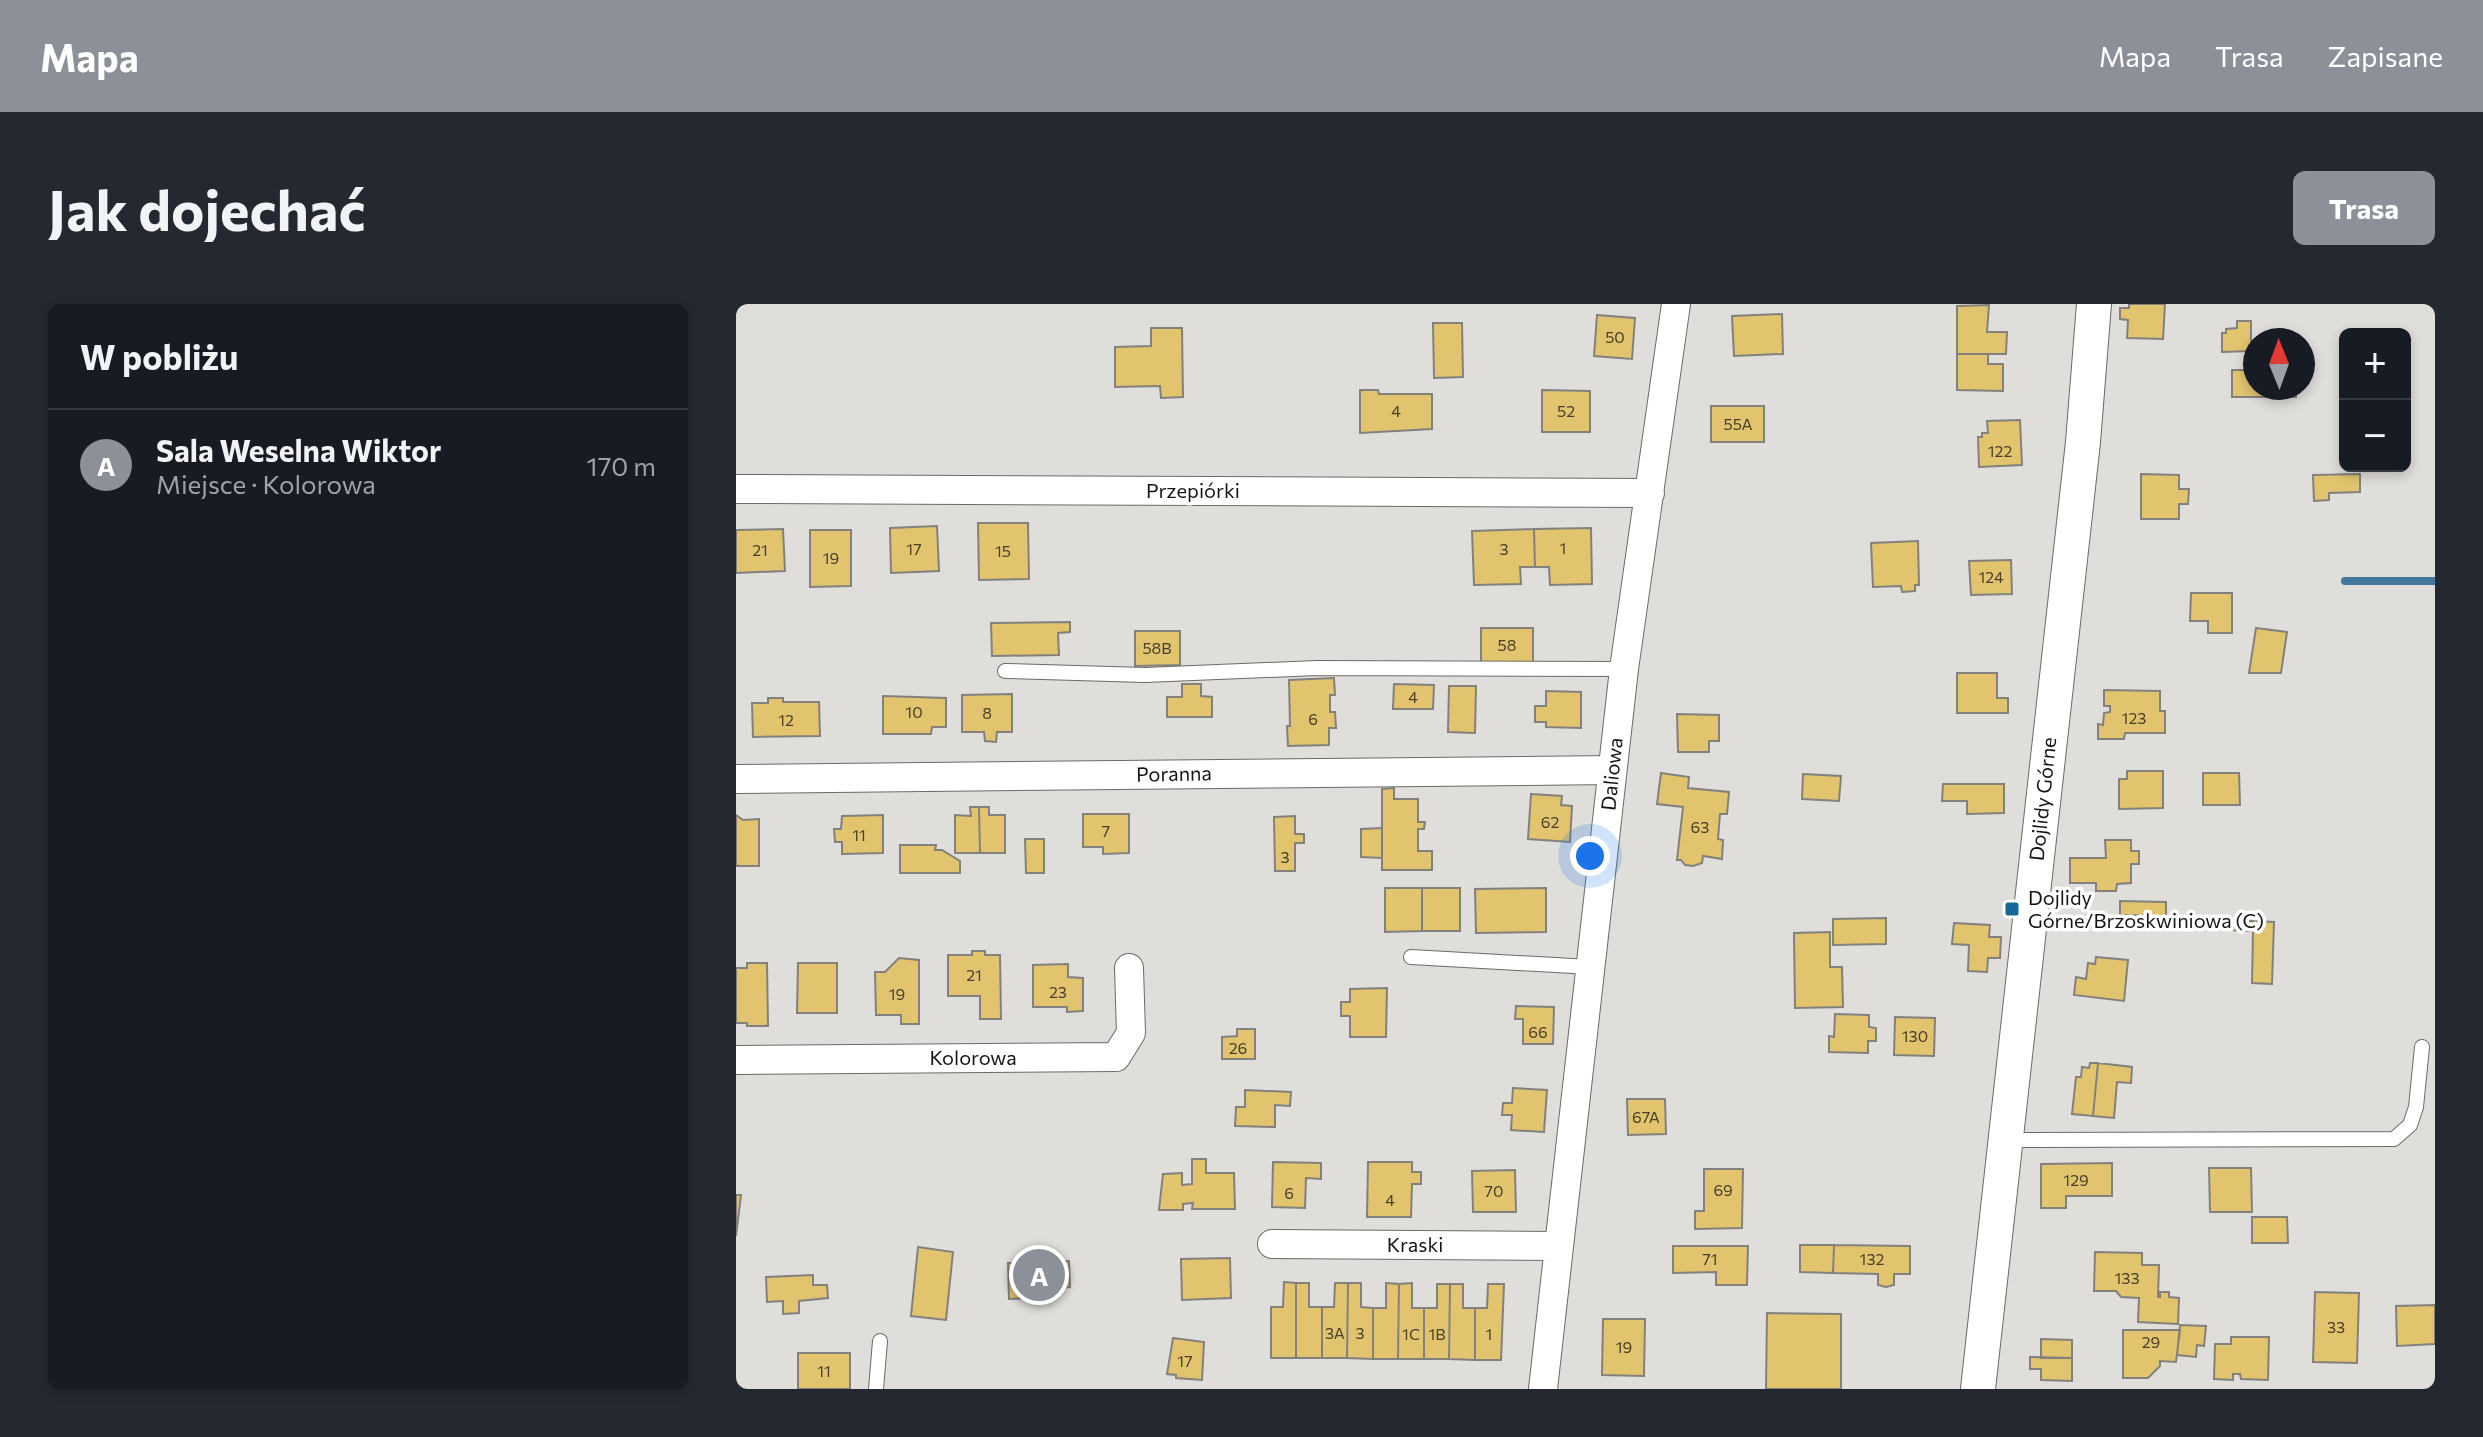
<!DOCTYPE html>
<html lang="pl">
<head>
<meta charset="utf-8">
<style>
  body { margin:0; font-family:Commissioner,sans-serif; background:#242831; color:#f1f3f6 }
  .controls { position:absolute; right:24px; top:24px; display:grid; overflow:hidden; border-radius:12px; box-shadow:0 4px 12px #0003 }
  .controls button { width:72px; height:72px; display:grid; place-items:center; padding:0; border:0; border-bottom:2px solid #363941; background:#171b24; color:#f1f3f6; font:40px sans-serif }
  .compass { position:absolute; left:1507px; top:24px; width:72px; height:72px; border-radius:50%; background:#171b24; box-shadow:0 4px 12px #0003; rotate:359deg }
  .you { position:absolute; left:854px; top:552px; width:28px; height:28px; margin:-20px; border:6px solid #fff; border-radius:50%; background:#1a73e8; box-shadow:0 0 0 12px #1a73e833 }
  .badge { display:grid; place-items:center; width:52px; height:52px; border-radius:50%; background:#8c9099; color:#fff; font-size:26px; font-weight:700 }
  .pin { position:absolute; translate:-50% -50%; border:4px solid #fff; box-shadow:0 2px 8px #0006 }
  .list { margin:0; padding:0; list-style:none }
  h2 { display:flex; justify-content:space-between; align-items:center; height:104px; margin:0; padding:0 32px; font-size:34px }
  h2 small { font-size:26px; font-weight:400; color:#9ea1a6 }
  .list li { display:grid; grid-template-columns:52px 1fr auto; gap:24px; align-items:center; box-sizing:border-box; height:112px; padding:0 32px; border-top:2px solid #363941 }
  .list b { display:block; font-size:30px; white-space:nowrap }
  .list p { margin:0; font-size:26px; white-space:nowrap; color:#9ea1a6 }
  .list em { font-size:26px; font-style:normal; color:#9ea1a6 }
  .map { position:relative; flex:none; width:1699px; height:1085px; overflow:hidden; border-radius:12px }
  header { display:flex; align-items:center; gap:48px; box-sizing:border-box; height:112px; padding:0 40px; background:#8c9099; color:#fff }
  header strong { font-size:38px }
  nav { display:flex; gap:44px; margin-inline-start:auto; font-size:28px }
  .intro { display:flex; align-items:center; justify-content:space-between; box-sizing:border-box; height:192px; padding:0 48px }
  h1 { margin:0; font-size:56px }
  .button { padding:20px 36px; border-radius:12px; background:#8c9099; color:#fff; font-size:28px; font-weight:700 }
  main { display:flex; gap:48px; padding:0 48px }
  aside { flex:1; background:#171b24; border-radius:12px; box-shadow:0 4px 12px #0003 }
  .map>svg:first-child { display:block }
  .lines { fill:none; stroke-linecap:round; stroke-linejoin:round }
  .stream { stroke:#42779e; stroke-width:8 }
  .building { fill:#e3c46e; stroke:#82817d; stroke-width:2 }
  .service-casing { stroke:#6b6a66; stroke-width:16 }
  .minor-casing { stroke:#6b6a66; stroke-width:30 }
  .tertiary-casing { stroke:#6b6a66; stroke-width:36 }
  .service { stroke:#fff; stroke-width:14 }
  .minor { stroke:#fff; stroke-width:28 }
  .tertiary { stroke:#fff; stroke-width:34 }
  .poi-dot { fill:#156899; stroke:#fff; stroke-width:3 }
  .labels { text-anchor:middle; stroke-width:7; stroke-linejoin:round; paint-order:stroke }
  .number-label { font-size:16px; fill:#48402a }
  .street-label { font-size:20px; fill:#151413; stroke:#fff }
  .poi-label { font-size:20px; fill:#151413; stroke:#fff; text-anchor:start }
</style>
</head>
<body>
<header>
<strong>Mapa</strong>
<nav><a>Mapa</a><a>Trasa</a><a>Zapisane</a></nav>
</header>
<div class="intro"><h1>Jak dojechać</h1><a class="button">Trasa</a></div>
<main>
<aside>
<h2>W pobliżu<small></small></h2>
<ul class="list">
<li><span class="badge">A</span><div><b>Sala Weselna Wiktor</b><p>Miejsce · Kolorowa</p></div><em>170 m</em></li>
</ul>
</aside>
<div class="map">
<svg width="1699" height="1085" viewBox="0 0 1699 1085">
  <rect width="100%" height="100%" fill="#e0deda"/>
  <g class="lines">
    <path class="stream" d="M1609 277H1699"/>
  </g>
  <path class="building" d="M1393 0H1429L1427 35 1391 34 1392 16 1384 15V4H1393Z
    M1253 1 1251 28H1271L1270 50H1221V2Z
    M1046 10 1047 50 998 52 996 12Z
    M861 11 899 14 896 55 858 52Z
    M1501 17H1515V47L1486 48V29H1490V25L1501 24Z
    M697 19H726L727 73 698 74Z
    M415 24H446L447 93 425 94 424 82 379 83V43L415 42Z
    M1221 50H1252V60H1267V87L1221 86Z
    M1496 66H1519V84H1560V93H1496Z
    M624 86H642L643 90H696V125L624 129Z
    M806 86 854 87V128H806Z
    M975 102H1028V138H975Z
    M1284 116 1286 161 1243 163 1242 133H1246V129H1252L1251 117Z
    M1405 170 1443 171V185H1453L1452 200H1443V215H1405Z
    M1624 170V188L1593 189V196L1578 197 1577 171Z
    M242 219H292L293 275 243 276Z
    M201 222 203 267 155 269 154 224Z
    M855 224 856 280 814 281 813 263H799L798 225Z
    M47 225 49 267 0 269V226Z
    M798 225 799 263H784L785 280 738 281 736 227Z
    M74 226H115V282L74 283Z
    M1182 237 1183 281H1179V287L1166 288 1165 282 1137 283 1135 239Z
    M1275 256 1276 290 1235 291 1233 257Z
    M1455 289H1496V329H1472V317H1454Z
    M334 318V328L322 329 323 351 256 352 255 319Z
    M745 324H797V359H745Z
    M1520 324 1551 328 1545 369H1513Z
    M399 327H444V361L399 362Z
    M1221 369H1261V394H1272V409H1221Z
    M598 374 599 391H594V408H599L600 424H593V441L552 442 551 422H554L553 376Z
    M446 380H465V392L476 393V413H431V393H446Z
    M658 380 698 381 697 405H657Z
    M713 382H740L739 429 712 428Z
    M1368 386 1424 387V407H1429V429H1389L1388 435H1362V420L1367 421 1368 409 1374 408V402H1368Z
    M810 387 845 388V424L810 423V418H799V402H810Z
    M276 390V428H261L260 438 249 437 248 428H226V391Z
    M147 392 210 394V423H196L195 430H147Z
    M32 394H47V398H83L84 432 17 433 16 399H32Z
    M941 410 983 411V437H973V448H942Z
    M1391 467H1427V504L1383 505V475H1391Z
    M925 469 953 473 952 484 993 488 991 510H984L982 535 987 536 986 555 967 552 966 559 957 562 949 561 945 556H941L947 503 921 500Z
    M1467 469H1503L1504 501H1467Z
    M1067 470 1105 472 1103 497 1066 495Z
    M1207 480H1268V509L1231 510V497H1206Z
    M658 484V495H682V518H689L688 525H682V547H696V566H646V485Z
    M795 490 826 492 825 501 836 502 834 538 792 535Z
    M234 503H243L244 549H219V511L235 512Z
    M243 503H253V511H269V549H244Z
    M347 510H393V549L367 550V543H347Z
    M0 511 7 516 23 515V562H0Z
    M147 511V549L106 550V538H99L98 525H105L106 512Z
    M559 512V530H568V539H559V567H539L538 513Z
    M646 524V554L625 553V525Z
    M289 535H308V569H290Z
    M1369 536H1395V547H1403V560H1395V579L1381 580 1380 587H1360V579H1334V554H1370Z
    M164 541H200L199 546H206L224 557V569H164Z
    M649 584H686V627L649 628Z
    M686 584H724V627H686Z
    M810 584V628L740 629 739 585Z
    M1384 597 1430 598V612L1384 611Z
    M1150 614V640L1097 641V615Z
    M1494 616 1538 618 1536 680 1516 679 1517 627 1494 626Z
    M1218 619 1254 621 1253 633H1265L1264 654H1252L1251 668 1232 667 1233 641 1216 640Z
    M1094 628V663H1106L1107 703 1059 704 1058 629Z
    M236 647H249V651H264L265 715H244V692H212V651H236Z
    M1360 653 1392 656 1388 697 1338 691 1340 673 1350 675 1352 659 1359 660Z
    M163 654 183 656V720H165V711H140L139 668H149Z
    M11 659H31L32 722H11V719H0V664H11Z
    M62 659H101V709H61Z
    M332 660V673L347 674V707L331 708V703H297V661Z
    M651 684 650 733H614V712H605V698H614V685Z
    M780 702 818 703 817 740H787V715H779Z
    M1099 710 1133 711V723L1140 724V737H1132V749L1093 748V732L1098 733Z
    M1159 713 1199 714 1198 752 1158 751Z
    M501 725H519V755H486V733L501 732Z
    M1354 759H1362L1357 812 1336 810 1340 773H1345L1346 763 1353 764Z
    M1362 759 1396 763 1395 779 1381 778 1378 814 1357 812Z
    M777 784 811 786 808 828 775 826 776 811H766L767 799H776Z
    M509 786 555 788 554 802 539 801V823L499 822 500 803H509Z
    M891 795H929L930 830 892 831Z
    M456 855H470V869H498L499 905H456L457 899 447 900V906H423L427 870 446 869V881L456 880Z
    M537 858 585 859V875L570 874 569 904 536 903Z
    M632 858H676V868H685V880H676L675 913H631Z
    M1376 859V892H1330V904H1305V860Z
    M1473 864H1515L1516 908H1474Z
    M968 865H1007L1006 924 959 925V907H968Z
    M779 866 780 908H737L736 867Z
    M0 891H5L0 932Z
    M1516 913H1551L1552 939H1516Z
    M1064 941H1098L1097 969 1064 968Z
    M1098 941 1174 942V970H1158V981L1150 983 1142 981V970L1097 969Z
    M937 942H1012L1011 981H980V968L937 969Z
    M182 943 217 948 210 1016 175 1012Z
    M1359 948 1406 949V961H1423L1422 993H1424V988H1433V993L1443 994 1442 1020 1402 1018 1403 994 1385 993 1380 987H1358Z
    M494 954 495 994 446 996 445 955Z
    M333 957 334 983 295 985V994L273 995 272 959Z
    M77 971V981H91L92 994 63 997V1009L47 1010V997L31 998 30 973Z
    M548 978 560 979V1054H535V1003H547Z
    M560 979H573V1003H586V1054H560Z
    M599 979H612L611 1054H586V1003H598Z
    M612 979H625V1003L637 1004V1055L611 1054Z
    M650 979 663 980 662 1055H637V1004H650Z
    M676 979V1004H688V1055H662L663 980Z
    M701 980H714L713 1055H688V1004H701Z
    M714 980H727V1004H739V1056L713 1055Z
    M752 980H768L765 1056H739V1004H751Z
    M1579 988 1623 989 1621 1059 1577 1058Z
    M1699 1001V1040L1661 1042 1660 1002Z
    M1031 1009 1105 1010V1085H1030Z
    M867 1015H909L908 1072 866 1071Z
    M1444 1021 1470 1022 1468 1042 1461 1041 1460 1053 1441 1051Z
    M1387 1026H1444L1440 1058 1424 1057V1062L1412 1074H1387Z
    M1495 1033H1533L1532 1076 1505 1075 1504 1070H1497V1076L1478 1075 1479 1040H1495Z
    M437 1034 468 1038 466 1076 440 1074V1071L431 1070Z
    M1305 1035 1336 1036V1054H1305Z
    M62 1049H114V1085H62Z
    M1294 1053 1336 1054V1077L1305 1076V1065H1294Z"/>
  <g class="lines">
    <g class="service-casing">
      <path id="service" d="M269 367 409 371 581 364 888 365
        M675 653 855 663
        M1271 836 1658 835 1674 821 1680 803 1686 743
        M140 1085 144 1037"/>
    </g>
    <g class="minor-casing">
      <path id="minor" d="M0 185 914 189
        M0 475 876 466
        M0 756 380 753 395 729 393 664
        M536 940 822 942
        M807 1085 888 365 940 0"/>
    </g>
    <g class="tertiary-casing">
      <path id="tertiary" d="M1242 1085 1347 138 1358 0"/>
    </g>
    <use href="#service" class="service"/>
    <use href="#minor" class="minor"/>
    <use href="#tertiary" class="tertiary"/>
  </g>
  <rect class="poi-dot" x="1268" y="597" width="16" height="16" rx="4"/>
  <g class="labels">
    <g class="number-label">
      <text x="879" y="39">50</text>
      <text x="660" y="113">4</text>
      <text x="830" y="113">52</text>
      <text x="1002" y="126">55A</text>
      <text x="1264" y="153">122</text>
      <text x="827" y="250">1</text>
      <text x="178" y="251">17</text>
      <text x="768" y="251">3</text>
      <text x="24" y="252">21</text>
      <text x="267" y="253">15</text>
      <text x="95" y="260">19</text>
      <text x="1255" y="279">124</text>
      <text x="771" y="347">58</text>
      <text x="421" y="350">58B</text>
      <text x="677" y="399">4</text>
      <text x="178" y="414">10</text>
      <text x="251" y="415">8</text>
      <text x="1398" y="420">123</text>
      <text x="577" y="421">6</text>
      <text x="50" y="422">12</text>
      <text x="814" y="524">62</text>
      <text x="964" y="529">63</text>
      <text x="370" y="533">7</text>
      <text x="123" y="537">11</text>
      <text x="549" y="559">3</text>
      <text x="238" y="677">21</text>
      <text x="322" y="694">23</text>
      <text x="161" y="696">19</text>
      <text x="802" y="734">66</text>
      <text x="1179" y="738">130</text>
      <text x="502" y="750">26</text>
      <text x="910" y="819">67A</text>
      <text x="1340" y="882">129</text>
      <text x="987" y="892">69</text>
      <text x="758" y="893">70</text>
      <text x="553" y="895">6</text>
      <text x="654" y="902">4</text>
      <text x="974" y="961">71</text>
      <text x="1136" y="961">132</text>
      <text x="1391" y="980">133</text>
      <text x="1600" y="1029">33</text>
      <text x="599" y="1035">3A</text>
      <text x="624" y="1035">3</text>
      <text x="675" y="1036">1C</text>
      <text x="701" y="1036">1B</text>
      <text x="753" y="1036">1</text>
      <text x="1415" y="1044">29</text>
      <text x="888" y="1049">19</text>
      <text x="449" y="1063">17</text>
      <text x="88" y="1073">11</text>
    </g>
    <g class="street-label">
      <text x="457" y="194">Przepiórki</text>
      <text transform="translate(438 470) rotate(-1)" y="7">Poranna</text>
      <text transform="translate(876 470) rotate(-84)" y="7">Daliowa</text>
      <text transform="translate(1307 495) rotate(-84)" y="7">Dojlidy Górne</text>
      <text x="237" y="761">Kolorowa</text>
      <text x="679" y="948">Kraski</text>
    </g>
    <g class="poi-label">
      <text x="1292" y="601">Dojlidy<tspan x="1292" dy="23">Górne/Brzoskwiniowa (C)</tspan></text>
    </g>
  </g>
</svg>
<div class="controls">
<button>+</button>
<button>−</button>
</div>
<svg class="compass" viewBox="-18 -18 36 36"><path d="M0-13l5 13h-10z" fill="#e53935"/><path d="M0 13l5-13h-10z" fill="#9ea1a6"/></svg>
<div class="you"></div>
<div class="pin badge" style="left:303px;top:971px">A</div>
</div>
</main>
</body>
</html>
